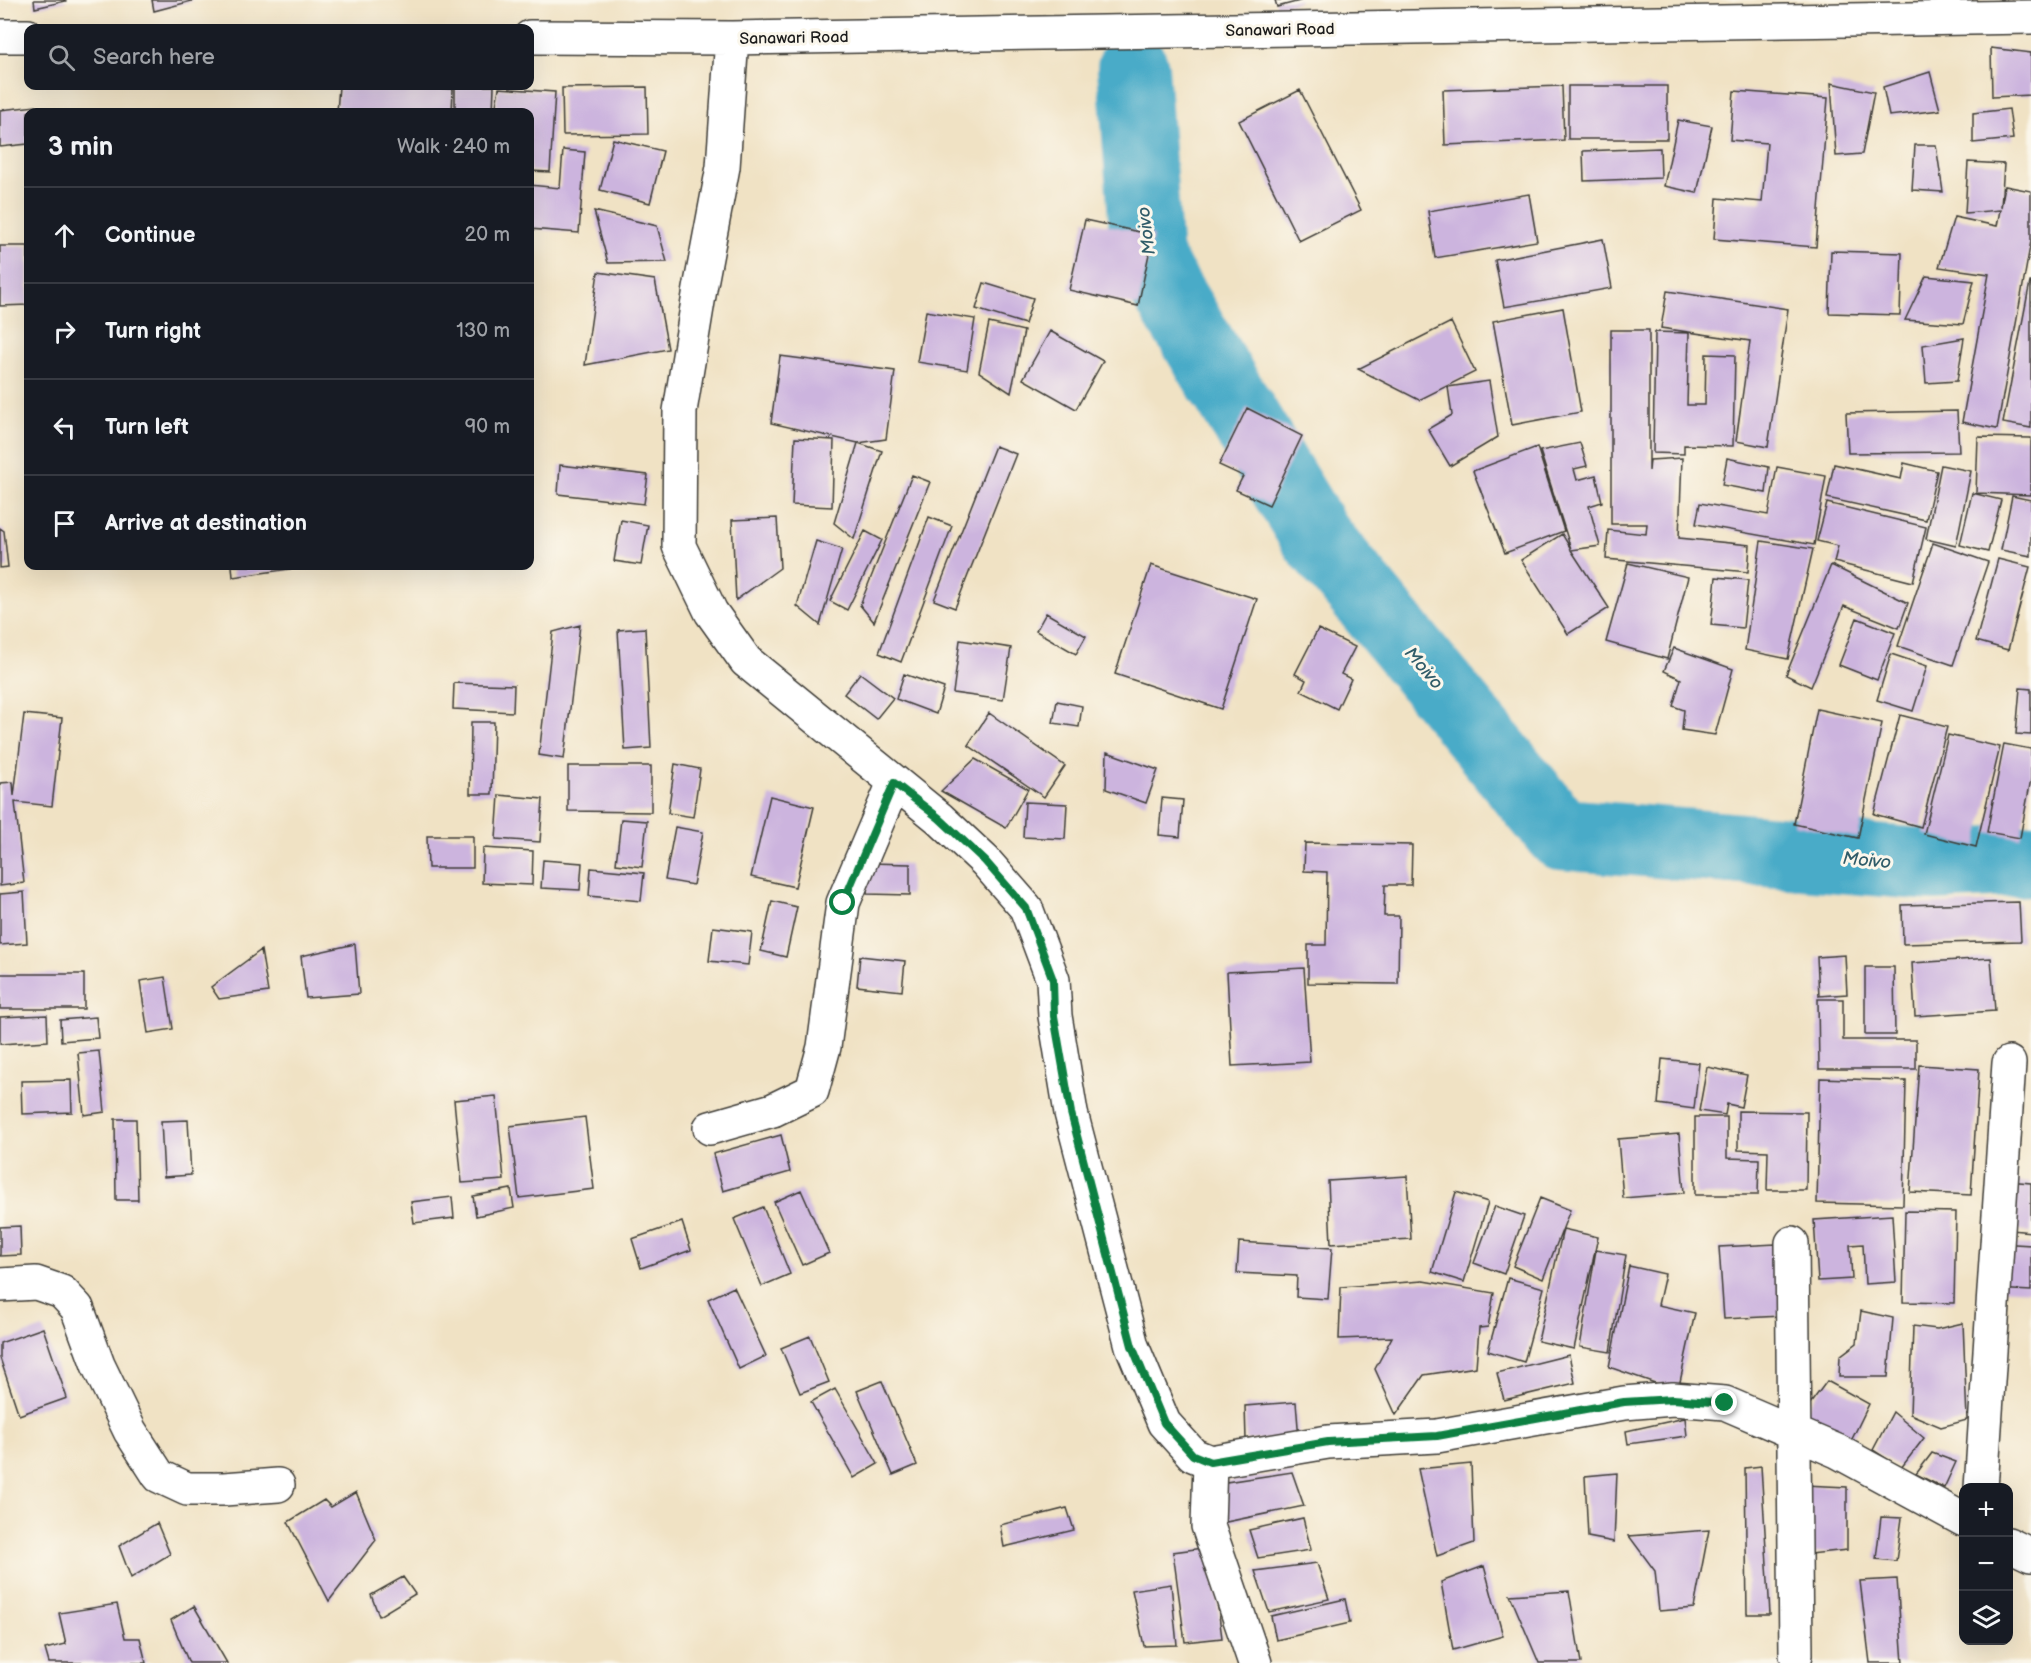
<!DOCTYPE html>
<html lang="en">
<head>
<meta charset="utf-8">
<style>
  body { margin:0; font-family:"Balsamiq Sans",sans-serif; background:#20242c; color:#f1f3f6 }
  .controls { position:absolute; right:18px; bottom:18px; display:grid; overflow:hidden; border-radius:12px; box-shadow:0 6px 24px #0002 }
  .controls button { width:54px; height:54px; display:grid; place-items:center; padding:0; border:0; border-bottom:2px solid #363941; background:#171b24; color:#f1f3f6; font:30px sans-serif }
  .stop { position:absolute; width:18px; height:18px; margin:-14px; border:4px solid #0b8043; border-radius:50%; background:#fff }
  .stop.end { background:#0b8043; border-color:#fff; box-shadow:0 2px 6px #0008 }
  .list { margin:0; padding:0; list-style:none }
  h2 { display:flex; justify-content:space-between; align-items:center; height:78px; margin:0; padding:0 24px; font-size:26px }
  h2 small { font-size:20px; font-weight:400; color:#9ea1a6 }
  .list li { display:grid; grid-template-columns:39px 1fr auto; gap:18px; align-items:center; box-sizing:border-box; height:96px; padding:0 24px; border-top:2px solid #363941 }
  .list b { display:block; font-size:22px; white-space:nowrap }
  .list em { font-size:20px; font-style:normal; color:#9ea1a6 }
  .icon { flex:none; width:33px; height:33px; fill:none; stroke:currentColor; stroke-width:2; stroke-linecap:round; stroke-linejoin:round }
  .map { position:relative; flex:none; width:2031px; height:1663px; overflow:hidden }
  .search { position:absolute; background:#171b24; box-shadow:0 6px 24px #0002; left:24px; top:24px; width:510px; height:66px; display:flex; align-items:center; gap:15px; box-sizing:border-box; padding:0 21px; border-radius:12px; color:#9ea1a6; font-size:22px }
  .panel { position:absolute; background:#171b24; box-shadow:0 6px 24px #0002; left:24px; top:108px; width:510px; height:462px; border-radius:12px }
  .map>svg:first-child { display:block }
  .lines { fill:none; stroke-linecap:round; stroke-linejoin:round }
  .river { stroke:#49abc8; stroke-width:72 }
  .building { fill:#ccb4de }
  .minor-casing { stroke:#3c3a35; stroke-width:36 }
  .minor { stroke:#fff; stroke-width:33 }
  .route { stroke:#0b8043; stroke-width:8 }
  .labels { text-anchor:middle; stroke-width:6; stroke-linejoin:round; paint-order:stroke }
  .street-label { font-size:16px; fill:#1c1c1c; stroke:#fbf7ec }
  .water-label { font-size:18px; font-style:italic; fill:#305c69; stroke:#fbf7ec }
</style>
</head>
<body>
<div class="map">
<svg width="2031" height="1663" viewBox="0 0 2031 1663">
  <rect width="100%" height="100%" fill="#fbf7ec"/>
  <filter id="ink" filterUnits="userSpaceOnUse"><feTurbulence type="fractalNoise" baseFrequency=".0167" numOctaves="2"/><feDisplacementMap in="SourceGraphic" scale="12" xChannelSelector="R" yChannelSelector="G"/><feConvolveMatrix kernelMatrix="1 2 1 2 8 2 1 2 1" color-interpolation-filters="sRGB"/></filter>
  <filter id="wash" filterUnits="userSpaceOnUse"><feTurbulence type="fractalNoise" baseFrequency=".008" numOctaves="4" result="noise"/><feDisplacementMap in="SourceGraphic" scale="24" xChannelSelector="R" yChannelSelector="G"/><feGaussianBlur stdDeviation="1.35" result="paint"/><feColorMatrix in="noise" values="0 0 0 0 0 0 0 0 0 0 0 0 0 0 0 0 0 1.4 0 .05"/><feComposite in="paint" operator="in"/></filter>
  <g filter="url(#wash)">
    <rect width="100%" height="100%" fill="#f0e2c4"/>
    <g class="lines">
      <path class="river" d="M1133 68 1147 258 1316 537 1561 834 1934 865 2031 860"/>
    </g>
    <g id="blocks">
      <path class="building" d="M34 0H66V1L35 8Z
        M152 0H192V1L154 11Z
        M1275 0H1300V1L1277 7Z
        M1991 48 2031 53V95L1992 97Z
        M1930 72 1940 110 1889 116 1883 87Z
        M1831 83 1874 92 1862 154 1836 156Z
        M339 86H403L453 89 452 112H337Z
        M455 86H494L493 112H455Z
        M1562 86 1564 140 1445 145 1443 90Z
        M1568 86H1667V139H1568Z
        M647 87 648 134 563 135 562 88Z
        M499 88 555 92 550 172 530 171V112H495Z
        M1300 90 1361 210 1299 241 1239 121Z
        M1734 91 1828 98 1816 247 1714 239 1717 198 1762 202 1767 143 1730 140Z
        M36 106 37 112H28V144L0 147V110Z
        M2009 109 2013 139 1973 143V113Z
        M1678 120 1712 126 1697 193 1664 186Z
        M613 139 663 151 650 203 600 190Z
        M1915 145H1936L1943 192 1912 190Z
        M1660 148 1661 178 1584 181 1583 151Z
        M563 150 585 152 579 233 530 229V185L560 188Z
        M1968 162 2004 164 2001 207 2005 186 2031 191V241L1997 429 1962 422 1989 274 1939 267 1954 217 1997 226 2000 210 1965 213Z
        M1529 194 1537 241 1435 258 1428 211Z
        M594 211 657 226 667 262 608 263Z
        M1085 220 1153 235 1138 306 1069 290Z
        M1603 239 1612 288 1504 307 1495 260Z
        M0 246H28V305L0 306Z
        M1831 251 1902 253 1900 315 1829 313Z
        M598 272 655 280 668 349 585 365Z
        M1926 276 1974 281 1963 324 1905 320Z
        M2030 282H2031V428L2003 423Z
        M984 283 1033 298 1025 324 976 309Z
        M1667 291 1788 309 1768 447 1736 441 1750 341 1661 328Z
        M1563 308 1581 412 1512 425 1493 321Z
        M926 311 975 319 967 370 917 362Z
        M1451 322 1475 372 1419 400 1358 369Z
        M989 323 1024 331 1011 393 979 372Z
        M1611 330H1649V471L1650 460 1682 458 1679 538 1750 545 1748 572 1606 559 1608 530 1646 534 1647 524H1611Z
        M1050 331 1103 361 1076 409 1023 379Z
        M1655 332 1689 333 1687 405H1705L1706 354 1735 355 1733 446 1684 445V454L1653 453Z
        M1964 338 1957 381 1926 383 1923 345Z
        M780 356 895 371 886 439 858 443 771 423Z
        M1489 381 1498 437 1450 466 1428 429 1452 415 1448 387Z
        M1247 408 1302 436 1269 505 1236 490 1243 476 1219 465Z
        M1957 411 1959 452 1848 453 1846 413Z
        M1978 437 2031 438V495L1976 493Z
        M795 438 834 440 832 507 792 505Z
        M858 443 882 451 854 539 834 523Z
        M1580 443 1587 466 1574 469 1577 480 1596 475 1602 502 1589 506 1600 546 1571 550 1609 608 1568 634 1521 560 1562 534 1571 549 1540 451Z
        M995 446 1016 454 955 608 934 600Z
        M1537 447 1564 531 1505 553 1473 471Z
        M1727 458 1769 467 1766 493 1722 485Z
        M1904 463 1937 471 1926 520 1827 498 1834 464 1901 479Z
        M560 465 648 475 644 504 558 494Z
        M1941 465 1971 471 1956 546 1926 539Z
        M1777 467 1826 476 1814 545 1696 524 1700 503 1768 515Z
        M912 475 930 482 874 622 860 605Z
        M1972 493 2001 500 1988 552 1960 545Z
        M2012 496 2031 500V556L2001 550Z
        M1827 503 1926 527 1913 582 1834 562 1838 546 1817 541Z
        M929 517 952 526 901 662 879 653Z
        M777 518 780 568 736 600 732 520Z
        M621 520 648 525 641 565 614 561Z
        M0 528 4 531 8 567 0 568Z
        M865 531 882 540 847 610 830 601Z
        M816 541 842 549 820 625 797 606Z
        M1761 541 1813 549 1788 659 1745 650Z
        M1933 543 1988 562 1953 665 1898 646Z
        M1998 559 2030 567 2008 650 1976 641Z
        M1628 563 1688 577 1667 659 1606 642Z
        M1151 565 1257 599 1221 709 1115 674Z
        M1831 565 1908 603 1899 628 1844 606 1811 687 1786 675Z
        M232 566H303L304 567 233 577Z
        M1716 577 1748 580 1743 628 1711 625Z
        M1046 613 1086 636 1076 654 1036 631Z
        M1857 618 1895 633 1877 680 1839 665Z
        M580 625 564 759 539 755 553 632Z
        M645 628 651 748 625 750 618 630Z
        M1318 629 1355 647 1341 674 1351 679 1337 709 1301 691 1306 680 1295 674Z
        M960 640 1011 648 1003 700 953 693Z
        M1674 648 1733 669 1715 735 1682 730 1684 710 1673 706 1681 679 1664 671Z
        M1891 654 1927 666 1913 711 1877 700Z
        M860 673 893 698 876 719 844 694Z
        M904 674 944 688 936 714 896 699Z
        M454 683 514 685 513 712 453 709Z
        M2020 688 2031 689V735L2016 734Z
        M1057 701 1082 706 1079 727 1053 723Z
        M1817 709 1882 723 1858 838 1794 824Z
        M989 713 1065 766 1044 797 968 745Z
        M24 714 62 718 52 806 15 802 24 883 0 886V783L13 782 14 796Z
        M1900 715 1947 727 1921 827 1874 814Z
        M471 722H494L492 794H470Z
        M1948 735 2000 747 1976 847 1924 834Z
        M2004 744 2031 749V779L2020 838 1987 832Z
        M1107 752 1158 770 1146 803 1106 789Z
        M975 759 1028 789 1006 828 941 791Z
        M675 764 700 769 693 817 668 813Z
        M568 766H651V812L568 811Z
        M499 795 543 799 540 842 496 839Z
        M770 796 814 807 795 887 751 877Z
        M1162 798 1183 800 1180 837 1159 835Z
        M1025 802 1067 804 1065 839 1023 837Z
        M621 819 647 821 642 867 616 864Z
        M675 827 703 832 693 885 665 880Z
        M427 836H473V868H428Z
        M1305 843 1412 845 1411 885H1385L1384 916H1399L1398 984 1308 983V945H1326L1327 872 1304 871Z
        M483 848 533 851 532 885 482 883Z
        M543 860 582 863 580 890 541 888Z
        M868 863 910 864V895L867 894Z
        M591 868 644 873 641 901 589 896Z
        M24 892 27 943 0 945V894Z
        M772 901 797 907 786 957 761 951Z
        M2019 902 2021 941 1903 944 1902 905Z
        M713 927 752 932 748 965 709 961Z
        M355 944 359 994 306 998 301 956Z
        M261 950 268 992 219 999 211 987Z
        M1845 955 1847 994 1819 996 1817 957Z
        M860 956 905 961 902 991 857 986Z
        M1991 958 1995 1011 1915 1016 1912 963Z
        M1865 967H1894L1895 1035H1865Z
        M1304 968 1310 1062 1232 1066 1227 972Z
        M0 974H84V1009H0Z
        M165 977 173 1029 148 1033 140 981Z
        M1818 999H1843V1040H1916V1069H1819Z
        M47 1015 48 1041 0 1044V1017Z
        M96 1017 98 1038 61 1041 60 1020Z
        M99 1051 105 1112 84 1115 78 1053Z
        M1662 1059 1699 1063 1694 1109 1658 1104Z
        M1919 1065 1979 1069 1971 1195 1910 1192Z
        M1707 1067 1747 1075 1741 1107 1727 1104 1725 1115 1699 1111Z
        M1820 1078 1906 1081 1903 1205 1817 1203Z
        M71 1080 72 1112 22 1114 21 1081Z
        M496 1096 504 1180 462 1183 454 1100Z
        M1738 1111 1807 1112 1806 1190H1767L1768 1151 1738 1150Z
        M585 1117 594 1189 519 1198 510 1126Z
        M1695 1117H1727V1158L1759 1159 1758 1195H1695Z
        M115 1119H136L138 1200H116Z
        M188 1120 191 1175 164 1177 161 1121Z
        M1679 1134 1684 1193 1623 1198 1618 1139Z
        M781 1135 790 1172 723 1191 713 1154Z
        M1407 1176 1411 1239 1331 1244 1328 1181Z
        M2007 1181 2031 1183V1232L2002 1229Z
        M511 1189 514 1208 476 1216 473 1196Z
        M801 1190 829 1253 802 1265 774 1202Z
        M1456 1192 1488 1202 1464 1282 1432 1272Z
        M452 1197 454 1218 414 1223 411 1202Z
        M1540 1198 1570 1210 1543 1279 1513 1266Z
        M1495 1206 1524 1216 1504 1274 1474 1263Z
        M763 1207 790 1274 762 1286 734 1219Z
        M1905 1211 1956 1212 1954 1303 1903 1302Z
        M1892 1215 1896 1282 1865 1284 1863 1244 1850 1245 1852 1279 1818 1281 1814 1220Z
        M682 1222 691 1250 641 1268 632 1239Z
        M20 1226 21 1255 0 1256V1227Z
        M1563 1229 1598 1237 1574 1349 1538 1341Z
        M1239 1242 1332 1248 1328 1299 1296 1297 1297 1276 1237 1273Z
        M1998 1243 2031 1245V1291L1995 1289Z
        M1776 1244 1781 1316 1724 1319 1719 1247Z
        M1596 1250 1626 1255 1610 1352 1580 1347Z
        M1629 1266 1665 1274 1658 1305 1695 1313 1678 1391 1609 1367Z
        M1508 1278 1544 1288 1524 1362 1488 1351Z
        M1423 1281 1494 1293 1488 1327 1479 1328 1476 1367 1424 1375 1396 1415 1375 1369 1392 1337 1339 1339 1341 1287Z
        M734 1287 766 1356 739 1369 708 1299Z
        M1861 1311 1893 1318 1888 1377H1839L1840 1356 1857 1343Z
        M1963 1323 1967 1420 1941 1427 1910 1414 1913 1326 1937 1329Z
        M43 1328 67 1398 19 1415 0 1358V1343Z
        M810 1336 829 1382 800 1393 781 1348Z
        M1569 1355 1575 1383 1504 1400 1497 1373Z
        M882 1381 917 1465 893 1475 857 1391Z
        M1827 1381 1869 1404 1851 1441 1799 1419Z
        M835 1389 878 1464 854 1478 811 1402Z
        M1296 1402 1299 1439 1246 1440 1245 1406Z
        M1893 1412 1924 1438 1901 1468 1873 1450Z
        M1685 1418 1687 1436 1628 1444 1626 1431Z
        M1932 1453 1956 1462 1944 1488 1916 1474Z
        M1471 1464 1474 1543 1437 1556 1418 1469Z
        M1761 1466 1770 1614H1747L1745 1468Z
        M1292 1472 1304 1506 1226 1522 1220 1483Z
        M1617 1473 1614 1542 1588 1537 1585 1476Z
        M1804 1485 1847 1487V1550L1810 1554Z
        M356 1492 376 1540 329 1601 288 1522 324 1500 331 1507Z
        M1067 1508 1074 1530 1004 1547 1000 1525Z
        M1881 1517 1902 1518 1896 1561 1876 1559Z
        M1303 1518 1311 1550 1258 1558 1249 1530Z
        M157 1523 170 1554 131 1578 119 1546Z
        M1709 1530 1694 1608 1659 1611 1655 1571 1629 1536Z
        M1210 1547 1222 1638 1185 1642 1173 1552Z
        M1317 1563 1329 1599 1269 1612 1255 1571Z
        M1484 1566 1503 1636 1453 1650 1441 1582Z
        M403 1577 415 1594 379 1616 371 1595Z
        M1897 1579 1903 1663H1870L1860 1581Z
        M1171 1584 1177 1645 1144 1646 1132 1590Z
        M1569 1591 1581 1663H1539L1510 1595Z
        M1345 1599 1350 1623 1276 1640 1271 1616Z
        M117 1604 125 1638H140L146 1663H49L45 1649 66 1644 59 1613Z
        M194 1606 227 1663H189L171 1620Z"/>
    </g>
  </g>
  <g filter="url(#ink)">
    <use href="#blocks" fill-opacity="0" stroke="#3c3a35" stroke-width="1.5"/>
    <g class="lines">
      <g class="minor-casing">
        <path id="minor" d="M0 36H28
          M530 37 732 38 2031 17
          M732 38 723 167 700 289 680 411 679 546 711 612 746 661 939 818 985 861 1026 908 1053 980 1055 1016 1071 1113 1132 1346 1164 1423 1193 1455 1210 1462 1328 1442 1437 1436 1624 1403 1673 1399 1725 1403 1837 1451 1964 1520
          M710 1128 773 1110 812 1091 824 1047 843 903 894 783
          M1792 1243 1796 1655
          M0 1285 36 1283 62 1292 77 1308 98 1365 130 1431 159 1476 187 1489H224L278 1485
          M1210 1462 1208 1526 1255 1663
          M1981 1488 2009 1063
          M2008 1544 2031 1555"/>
      </g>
      <use href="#minor" class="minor"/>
    </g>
  </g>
  <g class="lines" filter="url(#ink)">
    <path class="route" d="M843 903 894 783 939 818 985 861 1026 908 1053 980 1054 1016 1071 1113 1132 1346 1164 1423 1193 1455 1210 1462 1328 1442 1437 1436 1624 1402 1673 1399 1725 1403"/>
  </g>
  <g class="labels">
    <g class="street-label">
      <text transform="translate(1280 29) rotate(-1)" y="6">Sanawari Road</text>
      <text transform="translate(794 37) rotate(-1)" y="6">Sanawari Road</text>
    </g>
    <g class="water-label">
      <text transform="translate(1146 231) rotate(-97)" y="6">Moivo</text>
      <text transform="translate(1424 668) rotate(50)" y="6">Moivo</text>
      <text transform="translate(1867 860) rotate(5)" y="6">Moivo</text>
    </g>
  </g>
</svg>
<div class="controls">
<button>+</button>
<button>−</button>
<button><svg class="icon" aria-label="layers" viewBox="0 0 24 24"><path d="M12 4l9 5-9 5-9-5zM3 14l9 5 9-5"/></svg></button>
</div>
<div class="stop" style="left:843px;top:903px"></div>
<div class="stop end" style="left:1725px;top:1403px"></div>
<div class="search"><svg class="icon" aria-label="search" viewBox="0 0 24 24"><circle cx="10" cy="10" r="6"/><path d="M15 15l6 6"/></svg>Search here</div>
<section class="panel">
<h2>3 min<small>Walk · 240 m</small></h2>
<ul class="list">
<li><svg class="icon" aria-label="ahead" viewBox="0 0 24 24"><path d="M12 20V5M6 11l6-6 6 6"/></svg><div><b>Continue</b></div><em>20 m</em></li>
<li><svg class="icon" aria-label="right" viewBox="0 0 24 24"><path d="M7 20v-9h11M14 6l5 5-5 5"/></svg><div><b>Turn right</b></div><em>130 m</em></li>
<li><svg class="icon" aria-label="left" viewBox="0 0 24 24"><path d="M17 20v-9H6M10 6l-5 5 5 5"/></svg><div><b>Turn left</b></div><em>90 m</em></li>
<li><svg class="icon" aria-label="arrive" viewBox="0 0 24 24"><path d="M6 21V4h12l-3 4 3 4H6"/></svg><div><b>Arrive at destination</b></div></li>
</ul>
</section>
</div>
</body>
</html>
